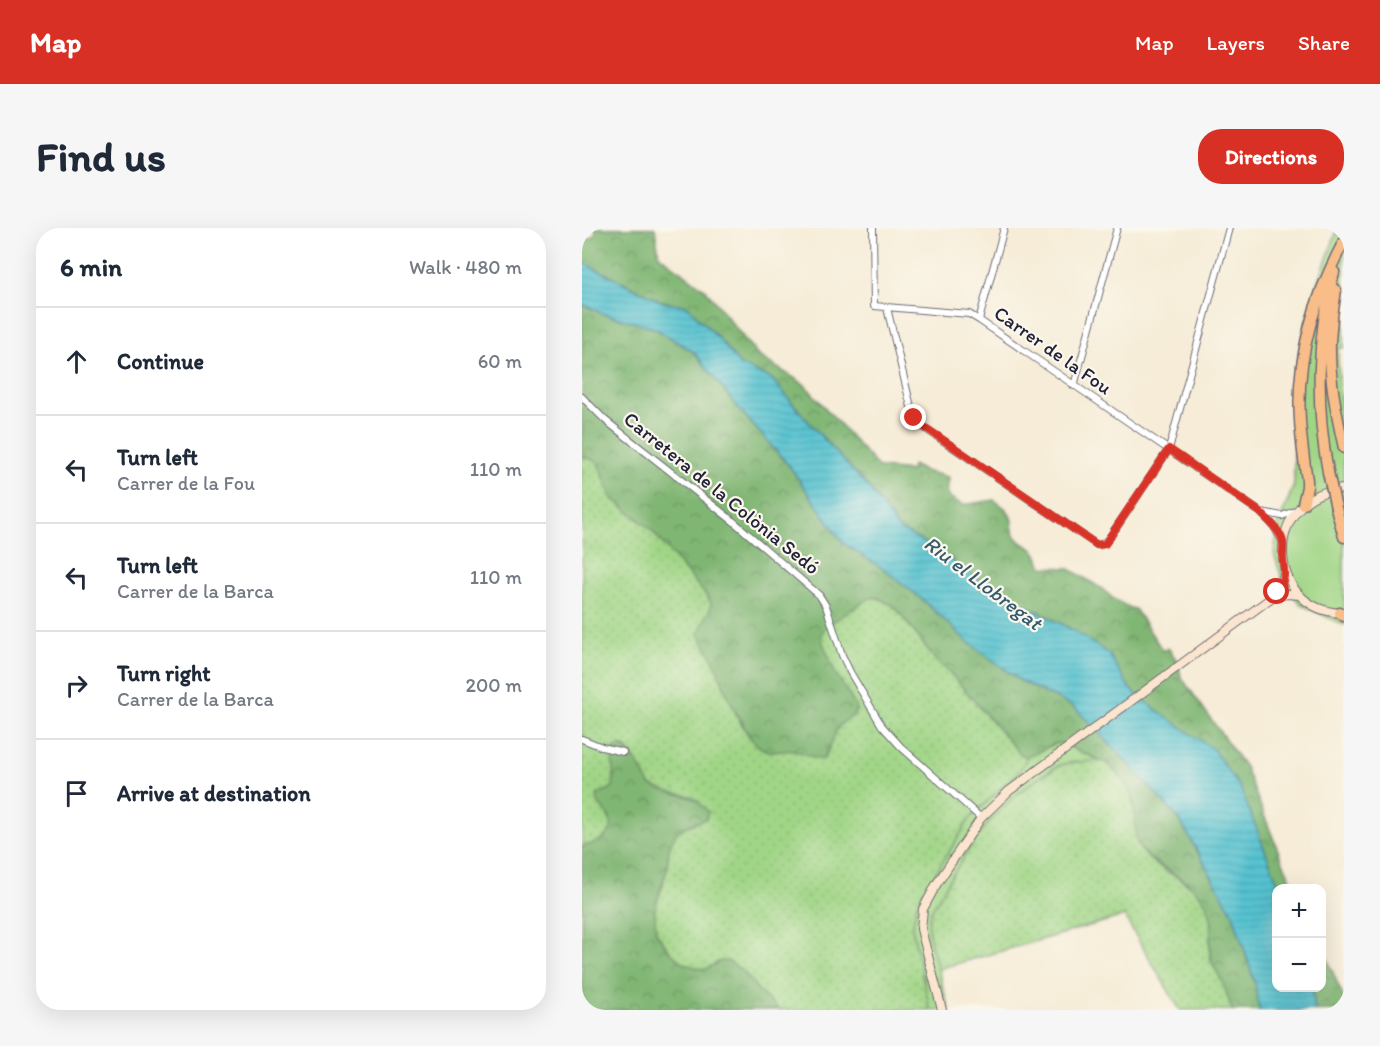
<!DOCTYPE html>
<html lang="en">
<head>
<meta charset="utf-8">
<style>
  body { margin:0; font-family:Itim,sans-serif; background:#f6f6f7; color:#1f2937 }
  .controls { position:absolute; right:18px; bottom:18px; display:grid; overflow:hidden; border-radius:12px; box-shadow:0 6px 24px #0002 }
  .controls button { width:54px; height:54px; display:grid; place-items:center; padding:0; border:0; border-bottom:2px solid #e0e1e3; background:#fff; color:#1f2937; font:30px sans-serif }
  .stop { position:absolute; width:18px; height:18px; margin:-14px; border:4px solid #d93025; border-radius:50%; background:#fff }
  .stop.end { background:#d93025; border-color:#fff; box-shadow:0 2px 6px #0008 }
  .list { margin:0; padding:0; list-style:none }
  h2 { display:flex; justify-content:space-between; align-items:center; height:78px; margin:0; padding:0 24px; font-size:26px }
  h2 small { font-size:20px; font-weight:400; color:#747a83 }
  .list li { display:grid; grid-template-columns:39px 1fr auto; gap:18px; align-items:center; box-sizing:border-box; height:108px; padding:0 24px; border-top:2px solid #e0e1e3 }
  .list b { display:block; font-size:22px; white-space:nowrap }
  .list p { margin:0; font-size:20px; white-space:nowrap; color:#747a83 }
  .list em { font-size:20px; font-style:normal; color:#747a83 }
  .icon { flex:none; width:33px; height:33px; fill:none; stroke:currentColor; stroke-width:2; stroke-linecap:round; stroke-linejoin:round }
  .map { position:relative; flex:none; width:762px; height:782px; overflow:hidden; border-radius:24px }
  header { display:flex; align-items:center; gap:36px; box-sizing:border-box; height:84px; padding:0 30px; background:#d93025; color:#fff }
  header strong { font-size:28px }
  nav { display:flex; gap:33px; margin-inline-start:auto; font-size:21px }
  .intro { display:flex; align-items:center; justify-content:space-between; box-sizing:border-box; height:144px; padding:0 36px }
  h1 { margin:0; font-size:42px }
  .button { padding:15px 27px; border-radius:24px; background:#d93025; color:#fff; font-size:21px; font-weight:700 }
  main { display:flex; gap:36px; padding:0 36px }
  aside { flex:1; background:#fff; border-radius:24px; box-shadow:0 6px 24px #0002 }
  .map>svg:first-child { display:block }
  .grass { fill:#a0d586; stroke:#617c60; stroke-width:1.5 }
  .forest { fill:url(#forest-crowns); stroke:#516c57; stroke-width:1.5 }
  .garden { fill:url(#garden-dots); stroke:#617c60; stroke-width:1.5 }
  .water { fill:url(#water-rules); stroke:#3c7286; stroke-width:1.5 }
  .lines { fill:none; stroke-linecap:round; stroke-linejoin:round }
  .street-casing { stroke:#6c6972; stroke-width:8 }
  .secondary-casing { stroke:#6c6972; stroke-width:10 }
  .highway-casing { stroke:#6c6972; stroke-width:13 }
  .street { stroke:#fff; stroke-width:6 }
  .secondary { stroke:#fce5cf; stroke-width:8 }
  .highway { stroke:#f8bd88; stroke-width:10 }
  .highway-bridge-casing { stroke:#6c6972; stroke-width:13; stroke-linecap:butt }
  .highway-bridge { stroke:#f8bd88; stroke-width:10 }
  .route { stroke:#d93025; stroke-width:8 }
  .labels { text-anchor:middle; stroke-width:4.5; stroke-linejoin:round; paint-order:stroke }
  .street-label { font-size:20px; fill:#22223b; stroke:#fbf7ec }
  .water-label { font-size:21px; font-style:italic; fill:#345a6f; stroke:#fbf7ec }
</style>
</head>
<body>
<header>
<strong>Map</strong>
<nav><a>Map</a><a>Layers</a><a>Share</a></nav>
</header>
<div class="intro"><h1>Find us</h1><a class="button">Directions</a></div>
<main>
<aside>
<h2>6 min<small>Walk · 480 m</small></h2>
<ul class="list">
<li><svg class="icon" aria-label="ahead" viewBox="0 0 24 24"><path d="M12 20V5M6 11l6-6 6 6"/></svg><div><b>Continue</b></div><em>60 m</em></li>
<li><svg class="icon" aria-label="left" viewBox="0 0 24 24"><path d="M17 20v-9H6M10 6l-5 5 5 5"/></svg><div><b>Turn left</b><p>Carrer de la Fou</p></div><em>110 m</em></li>
<li><svg class="icon" aria-label="left" viewBox="0 0 24 24"><path d="M17 20v-9H6M10 6l-5 5 5 5"/></svg><div><b>Turn left</b><p>Carrer de la Barca</p></div><em>110 m</em></li>
<li><svg class="icon" aria-label="right" viewBox="0 0 24 24"><path d="M7 20v-9h11M14 6l5 5-5 5"/></svg><div><b>Turn right</b><p>Carrer de la Barca</p></div><em>200 m</em></li>
<li><svg class="icon" aria-label="arrive" viewBox="0 0 24 24"><path d="M6 21V4h12l-3 4 3 4H6"/></svg><div><b>Arrive at destination</b></div></li>
</ul>
</aside>
<div class="map">
<svg width="762" height="782" viewBox="0 0 762 782">
  <defs>
    <pattern id="forest-crowns" width="20" height="18" patternUnits="userSpaceOnUse" patternTransform="scale(1.5)"><rect width="20" height="18" fill="#80b673"/><path d="M2 6a3 3 0 1 1 6 0M12 15a3 3 0 1 1 6 0" fill="none" stroke="#689460"/></pattern>
    <pattern id="garden-dots" width="8" height="8" patternUnits="userSpaceOnUse" patternTransform="scale(1.5)"><rect width="8" height="8" fill="#a0d586"/><path d="M2 2h.1M6 6h.1" fill="none" stroke="#8ab775" stroke-width="1.8" stroke-linecap="round"/></pattern>
    <pattern id="water-rules" width="6" height="5" patternUnits="userSpaceOnUse" patternTransform="scale(1.5)"><rect width="6" height="5" fill="#56c2d0"/><path d="M0 2.5h6" fill="none" stroke="#4ba6b4"/></pattern>
  </defs>
  <rect width="100%" height="100%" fill="#fbf7ec"/>
  <filter id="ink" filterUnits="userSpaceOnUse"><feTurbulence type="fractalNoise" baseFrequency=".0167" numOctaves="2"/><feDisplacementMap in="SourceGraphic" scale="12" xChannelSelector="R" yChannelSelector="G"/><feConvolveMatrix kernelMatrix="1 2 1 2 8 2 1 2 1" color-interpolation-filters="sRGB"/></filter>
  <filter id="wash" filterUnits="userSpaceOnUse"><feTurbulence type="fractalNoise" baseFrequency=".008" numOctaves="4" result="noise"/><feDisplacementMap in="SourceGraphic" scale="24" xChannelSelector="R" yChannelSelector="G"/><feGaussianBlur stdDeviation="1.35" result="paint"/><feColorMatrix in="noise" values="0 0 0 0 0 0 0 0 0 0 0 0 0 0 0 0 0 1.4 0 .05"/><feComposite in="paint" operator="in"/></filter>
  <g filter="url(#wash)">
    <rect width="100%" height="100%" fill="#f6ecd7"/>
    <path class="grass" d="M756 0H762V120H756L757 164 762 185V397L720 377 703 359 692 326 696 297 712 257V159L719 118 727 80Z
      M479 515 522 534C507 534 490 532 476 538 469 541 463 546 457 550 405 584 378 633 348 685L346 703 367 782H348L330 700 335 675 388 590 436 545 445 529 472 516Z"/>
    <path class="forest" d="M13 0H73L77 27 123 61 176 128 222 156 297 240 329 243 330 237 342 243 366 249 365 263 367 269 381 277 412 272C421 278 427 282 430 293 431 298 430 303 432 307 437 315 445 317 452 322 457 326 457 334 460 339L486 340 519 360 533 372 548 380 553 381 581 423 586 420 596 434 599 449 663 539 699 630 713 660H698L693 649 580 486 548 461 527 427 493 403 408 359 347 317 317 301 287 260 231 199 190 151 158 137 138 112 104 77 83 75 0 34V8L10 11 14 5Z
      M0 76 19 85 72 100 112 124 157 181 208 239 303 342 340 371 386 414 439 453 492 479 544 533 597 591 651 686 673 755 677 782H650L639 751 630 735 628 715 630 695 620 670 606 655 567 630 557 619 553 608V589L550 569 538 548 526 536 479 515 472 516 445 529 438 526 381 460 366 443 355 434 320 388 310 377 296 370H288L262 387 241 415 253 444 275 480 272 487 259 496 254 503 248 519 240 532 212 522 189 524 181 522 170 513 148 473 130 430 116 405 127 384 129 377 126 370 71 304 29 269 18 239 13 233 0 228Z
      M38 517C53 525 61 542 68 557 76 560 84 563 92 565 110 570 114 568 126 584L124 591 110 596 87 622 85 641 74 676V704L88 724 101 735 116 740 124 741 138 733H146L153 737 161 743 178 764 197 782H0V619L3 618 28 591 14 572 17 565 24 563 32 521Z
      M740 718 762 771V782H733L730 760H740Z"/>
    <path class="garden" d="M0 228 13 233 18 239 29 269 71 304 126 370 129 376 127 384 116 405C120 413 126 421 130 429 140 451 159 511 181 521 191 526 203 521 213 523 222 525 231 529 240 532L245 525 254 503 259 496 272 487 275 480 253 444 241 415 239 407 243 400 249 395 288 370H296L310 377 316 383 355 434 366 443 381 460 438 526 445 529 436 545 388 590 335 675 330 700 348 782H197L178 764 161 743 146 733H138L124 741 116 740 101 735 88 724 74 704 73 685 74 676 80 659 85 641 87 622 91 610 96 603 103 599 124 591 126 584 115 572 108 568 83 563 68 557 60 542 46 521 39 517 32 521C28 534 33 546 31 559L24 563 17 565 14 572C18 579 26 585 28 592 35 608 11 616 0 619Z
      M495 534C504 534 515 532 523 534 527 536 530 540 533 543 548 559 552 570 553 592 554 601 552 611 557 619 571 642 604 648 620 670 638 694 623 707 629 732 631 739 636 745 639 752 644 761 646 772 650 782H598L542 688 356 741C351 722 343 704 348 685 377 635 405 584 454 552 469 542 476 536 495 534Z"/>
    <path class="water" d="M0 34 83 75 104 77 138 112 158 137 190 151 231 199 287 260 317 301 347 317 408 359 493 403 527 426 548 461 580 486 630 520 658 559 698 660H694V760H730L733 782H677L673 755 651 686 597 591 544 533 492 479 439 453 386 414 340 371 303 342 261 315 208 239 157 181 112 124 72 100 19 85 0 76Z"/>
  </g>
  <g filter="url(#ink)">
    <g class="lines">
      <g class="street-casing">
        <path id="street" d="M291 0 292 78 387 86 397 92 678 284 691 297 701 314
          M305 80 330 183 332 190 338 197 515 317C523 317 525 312 530 306L587 221 647 0
          M397 92 422 0
          M492 158 535 0
          M0 169 23 192 151 293 237 367 244 378 260 427 268 444 300 498 319 519 399 590
          M679 284 700 288 715 282
          M0 511 20 519 41 524"/>
      </g>
      <g class="secondary-casing">
        <path id="secondary" d="M692 369 705 366 718 367
          M762 385C681 384 680 264 762 261
          M360 782 339 701 341 681 354 657 399 590 427 563 689 370C698 361 701 354 703 342"/>
      </g>
      <g class="highway-casing">
        <path id="highway" d="M754 62C751 79 749 96 748 113 747 149 754 185 762 220
          M746 244C734 179 734 108 752 44
          M721 276 725 259V252C722 232 719 212 718 192 714 129 732 70 761 15
          M754 280 762 309
          M758 385 762 388"/>
      </g>
      <use href="#street" class="street"/>
      <use href="#secondary" class="secondary"/>
      <use href="#highway" class="highway"/>
      <g class="highway-bridge-casing">
        <path id="highway-bridge" d="M746 244 754 280"/>
      </g>
      <use href="#highway-bridge" class="highway-bridge"/>
    </g>
  </g>
  <g class="lines" filter="url(#ink)">
    <path class="route" d="M332 190 338 196 515 317 523 316 587 221 678 284C686 292 699 303 701 314 702 321 700 327 701 333 703 346 703 354 695 364"/>
  </g>
  <g class="labels">
    <g class="street-label">
      <text transform="translate(471 122) rotate(35)" y="7">Carrer de la Fou</text>
      <text transform="translate(140 265) rotate(39)" y="7">Carretera de la Colònia Sedó</text>
    </g>
    <g class="water-label">
      <text transform="translate(401 355) rotate(37)" y="7">Riu el Llobregat</text>
    </g>
  </g>
</svg>
<div class="controls">
<button>+</button>
<button>−</button>
</div>
<div class="stop" style="left:695px;top:364px"></div>
<div class="stop end" style="left:332px;top:190px"></div>
</div>
</main>
</body>
</html>
